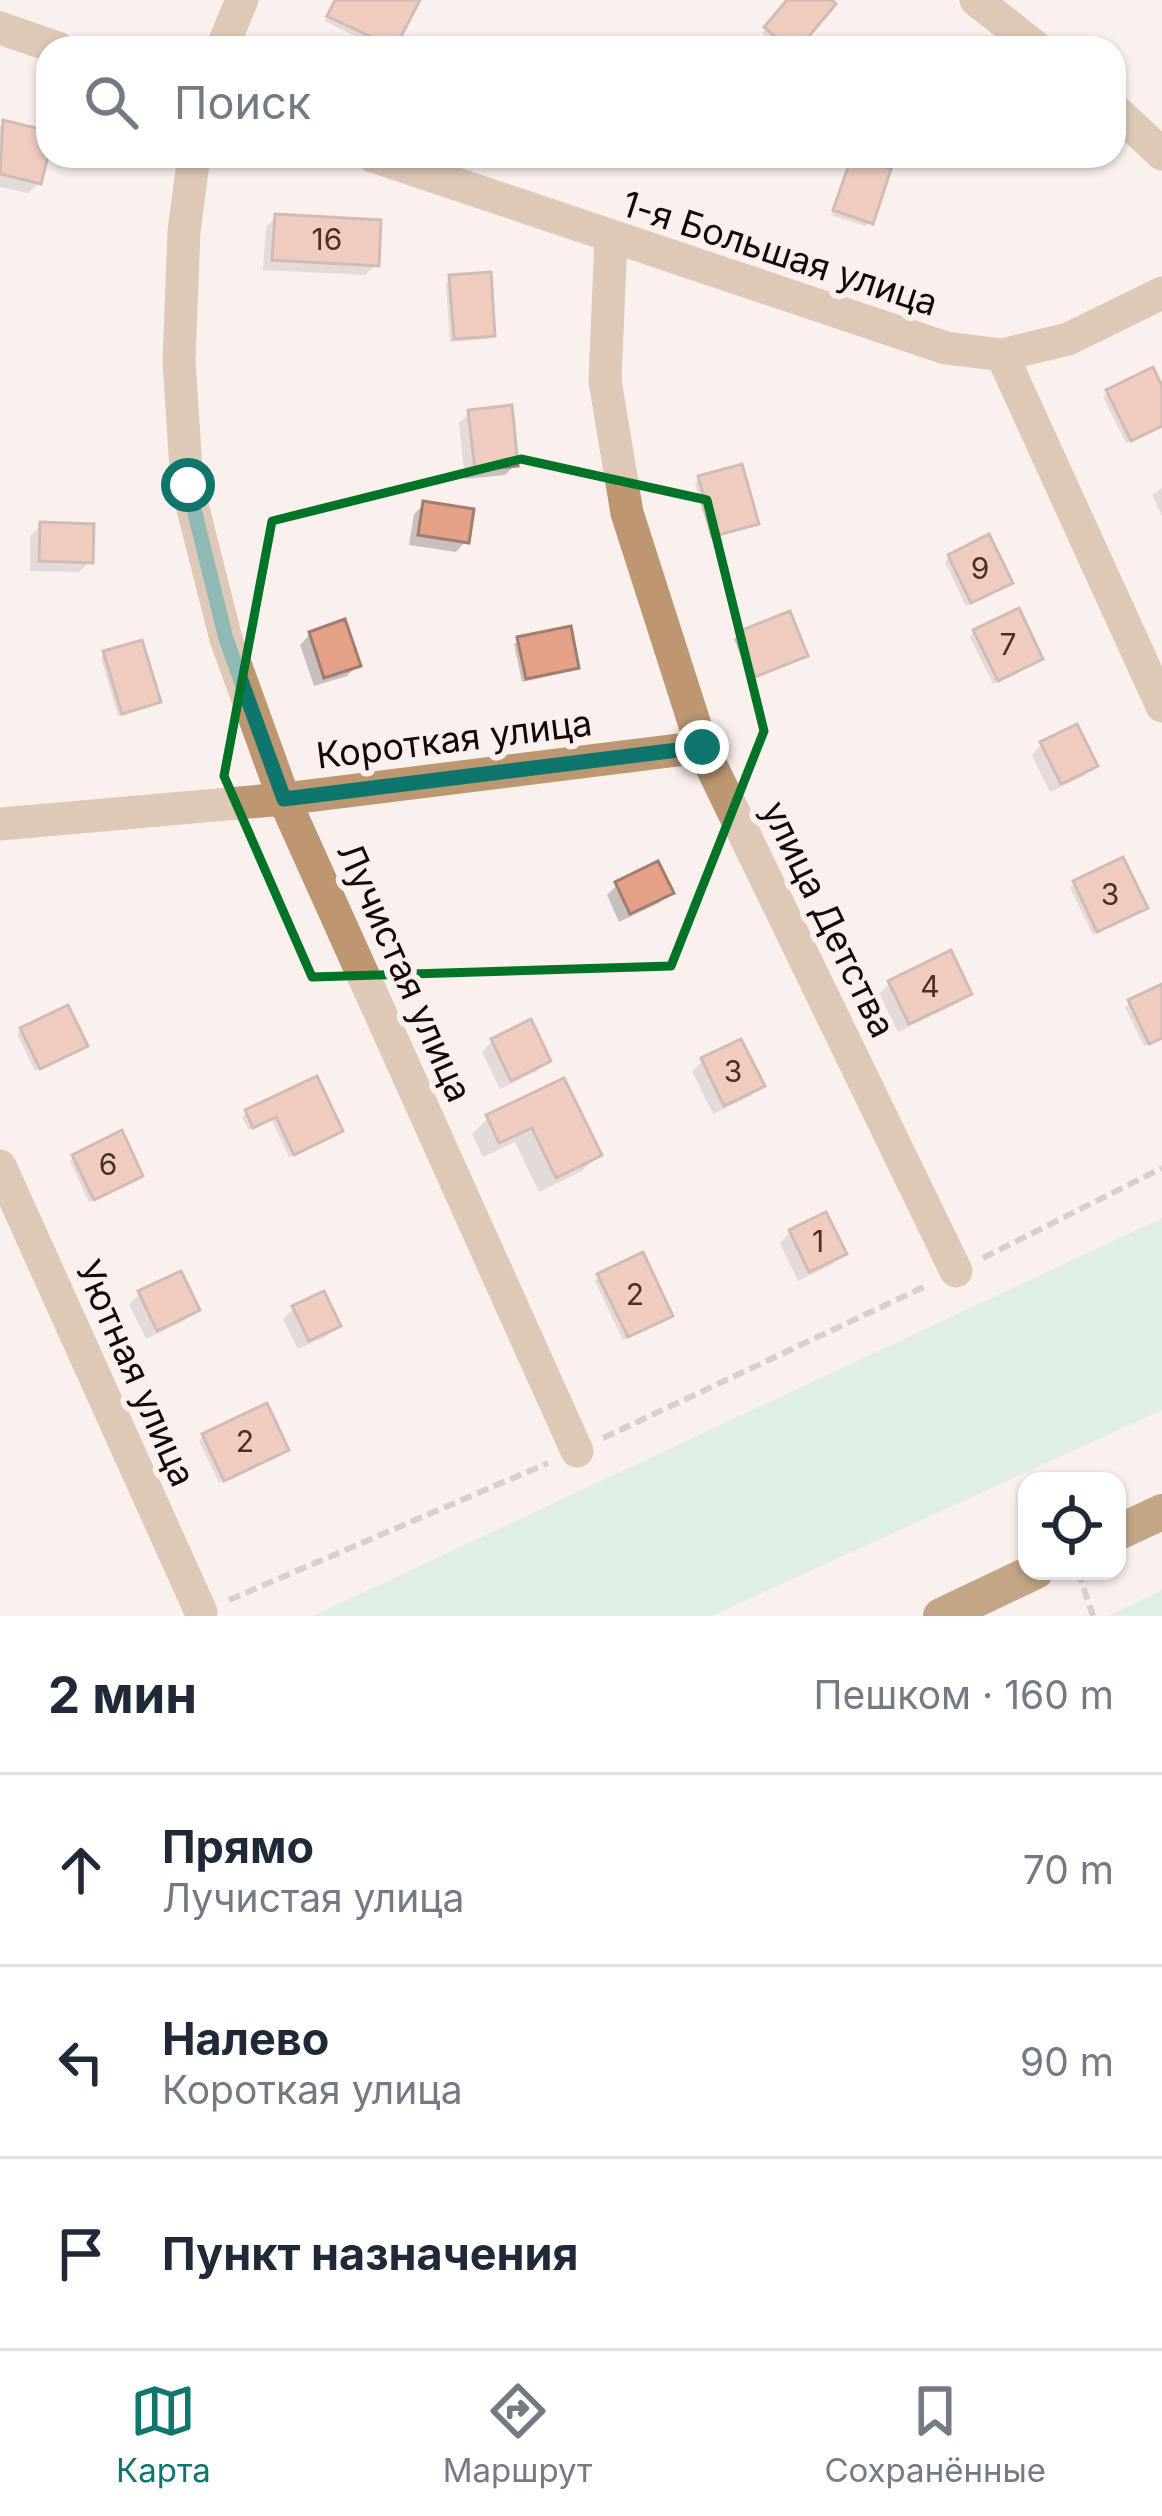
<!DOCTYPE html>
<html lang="ru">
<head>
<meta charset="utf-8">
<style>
  body { margin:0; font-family:Inter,sans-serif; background:#f6f6f7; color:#1f2937 }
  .controls { position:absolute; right:36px; bottom:36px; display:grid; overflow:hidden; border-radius:24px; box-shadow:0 3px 9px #0004 }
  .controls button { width:108px; height:108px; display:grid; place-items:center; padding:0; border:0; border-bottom:3px solid #e0e1e3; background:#fff; color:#1f2937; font:60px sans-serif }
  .stop { position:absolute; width:36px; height:36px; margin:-27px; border:9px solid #0f766e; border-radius:50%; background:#fff }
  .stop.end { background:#0f766e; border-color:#fff; box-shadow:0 3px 12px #0008 }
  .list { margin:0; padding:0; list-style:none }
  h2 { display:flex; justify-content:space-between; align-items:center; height:156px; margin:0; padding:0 48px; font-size:51px }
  h2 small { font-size:39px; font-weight:400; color:#747a83 }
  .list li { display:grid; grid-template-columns:78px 1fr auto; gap:36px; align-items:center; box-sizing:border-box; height:192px; padding:0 48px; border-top:3px solid #e0e1e3 }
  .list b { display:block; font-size:45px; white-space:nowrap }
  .list p { margin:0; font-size:39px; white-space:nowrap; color:#747a83 }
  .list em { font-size:39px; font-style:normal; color:#747a83 }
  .icon { flex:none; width:66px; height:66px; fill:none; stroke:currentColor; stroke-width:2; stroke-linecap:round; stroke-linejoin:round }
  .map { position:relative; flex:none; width:1162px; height:1616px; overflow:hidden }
  .search { position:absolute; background:#fff; box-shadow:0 3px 9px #0004; left:36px; right:36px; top:36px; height:132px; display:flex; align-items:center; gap:30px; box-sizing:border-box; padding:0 42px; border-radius:36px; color:#747a83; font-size:45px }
  .sheet { height:732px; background:#fff }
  nav { display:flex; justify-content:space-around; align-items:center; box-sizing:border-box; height:168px; border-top:3px solid #e0e1e3; background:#fff; font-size:33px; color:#747a83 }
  nav a { display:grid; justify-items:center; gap:6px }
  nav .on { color:#0f766e }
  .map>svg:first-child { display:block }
  .green { fill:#c0eed8 }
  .shadow { fill:#0003 }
  .building { fill:#e5a188; stroke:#a17d70; stroke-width:3 }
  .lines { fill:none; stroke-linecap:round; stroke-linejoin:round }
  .path { stroke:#b2a8a5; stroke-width:6; stroke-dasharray:12 6; stroke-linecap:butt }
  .minor { stroke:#bc9772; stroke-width:33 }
  .major { stroke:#7f4d05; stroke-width:36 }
  .route { stroke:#0f766e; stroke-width:15 }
  .marked { fill:none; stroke:#037427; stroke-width:9; stroke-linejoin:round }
  .labels { text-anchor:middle; stroke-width:12; stroke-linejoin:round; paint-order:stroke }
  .number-label { font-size:30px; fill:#492f26 }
  .street-label { font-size:36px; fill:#150905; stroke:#faf1ee }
</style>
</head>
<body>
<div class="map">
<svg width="1162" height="1616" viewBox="0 0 1162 1616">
  <rect width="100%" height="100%" fill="#faf1ee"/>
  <path class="green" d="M1162 1218V1410L712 1616H313Z
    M1162 1590V1616H1108Z"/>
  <path class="shadow" d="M335 0H417L392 48H378L325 21Z
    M790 0H827L796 48H780L762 33Z
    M4 124 48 134 39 183 28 193 0 187V127Z
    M661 156H691L683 164Z
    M853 159 870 222 865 226 831 215Z
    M276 217 376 265 365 275 263 270 266 227Z
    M451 278 492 334 488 339 450 342 446 283Z
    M1108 393H1162V426L1126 443 1103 397Z
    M470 413 515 465 505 475 465 479 459 423Z
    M700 479 755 523 711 539 695 483Z
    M1162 488V516L1152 495Z
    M424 504 466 541 456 552 409 545 414 514Z
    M41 525 90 561 79 572 30 571V536Z
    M949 557 1009 583 966 606 945 562Z
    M974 632 1040 659 993 684 970 637Z
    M310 634 358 665 347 676 314 686 300 645Z
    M739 635 804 655 750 679 734 639Z
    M519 640 576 667 572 671 522 682 514 644Z
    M105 654 157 701 118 716 101 658Z
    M1042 744 1094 766 1084 776 1050 792 1032 755Z
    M1074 884 1144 908 1093 935 1070 888Z
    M617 885 670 893 659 903 619 922 607 895Z
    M890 983 968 993 958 1003 898 1032 879 994Z
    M1162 987V1038L1144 1046 1125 1007Z
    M22 1030 80 1050 35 1071 17 1034Z
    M492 1041 548 1060 537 1071 500 1089 482 1052Z
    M703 1061 761 1086 751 1096 713 1114 692 1071Z
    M315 1080 340 1131 335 1135 289 1157 271 1119 249 1130 242 1117 247 1113Z
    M563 1082 598 1155 582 1171 539 1192 515 1142 483 1157 472 1134 488 1118Z
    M74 1157 135 1180 89 1202 70 1161Z
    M790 1232 843 1253 833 1264 798 1281 780 1243Z
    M599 1277 670 1315 623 1340 595 1281Z
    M140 1294 196 1310 186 1320 146 1339 129 1304Z
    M294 1308 337 1325 327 1336 298 1349 283 1319Z
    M203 1436 281 1453 219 1483 199 1441Z"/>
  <path class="building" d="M335 0H420L395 48 327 16Z
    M787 0H832L836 4 799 48H789L764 27Z
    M3 120 48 131V156L41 184 0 174Z
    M852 156 891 169 873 224 833 210Z
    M275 214 381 220 379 266 272 260Z
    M491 272 495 336 454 339 449 275Z
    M1153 367 1162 386V426L1131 441 1106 390Z
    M512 405 518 466 475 470 468 410Z
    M742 464 759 524 715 536 698 476Z
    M423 501 474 509 469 543 418 535Z
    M40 522 94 524 93 563 39 561Z
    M989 534 1013 583 971 603 948 555Z
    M1019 608 1043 659 998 681 973 630Z
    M790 611 808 656 755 677 737 632Z
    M345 619 361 666 324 678 309 632Z
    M571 626 579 668 526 679 517 637Z
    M142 640 161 702 122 714 103 651Z
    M1077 724 1098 766 1061 784 1040 742Z
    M1123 857 1148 908 1097 932 1073 881Z
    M658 861 674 893 630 914 615 882Z
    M951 950 972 994 909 1024 888 981Z
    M1162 984V1038L1149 1044 1128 1000Z
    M68 1005 88 1046 40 1069 20 1028Z
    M531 1019 551 1061 511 1081 491 1039Z
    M741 1039 765 1086 724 1106 701 1058Z
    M317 1076 343 1131 294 1155 276 1117 253 1128 245 1110Z
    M564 1078 602 1155 556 1178 532 1128 499 1143 486 1115Z
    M122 1130 143 1176 94 1200 72 1155Z
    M826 1212 847 1254 809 1272 789 1230Z
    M643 1252 673 1316 628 1337 597 1274Z
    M181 1271 200 1310 157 1331 138 1291Z
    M324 1291 341 1326 309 1341 292 1306Z
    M267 1403 289 1450 224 1481 202 1434Z"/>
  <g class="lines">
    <path class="path" d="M983 1258 1162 1168
      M603 1438 928 1285
      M1078 1571 1093 1616
      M229 1600 548 1463"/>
    <path class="minor" d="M976 0 1037 48
      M0 28 58 48
      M222 48 242 0
      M1114 109 1162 154
      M194 156 184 231 179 361 187 485 226 639 284 799 577 1451
      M373 156 946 348 1002 355 1068 339 1162 293
      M611 238 605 381 627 513 702 747 956 1271
      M1002 355 1162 706
      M0 824 284 799 702 747
      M0 1166 201 1612"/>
    <path class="major" d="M1117 1533 1162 1512
      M941 1616 1036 1571"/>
  </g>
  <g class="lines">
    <path class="route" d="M188 485 226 639 284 799 702 747"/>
  </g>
  <path d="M0 0H1162V1616H0ZM521 459 707 500 764 731 671 966 312 977 224 776 272 521Z" fill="#faf1ee" fill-opacity=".55" fill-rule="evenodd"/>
  <path class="marked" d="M521 459 707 500 764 731 671 966 312 977 224 776 272 521Z"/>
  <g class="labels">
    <g class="number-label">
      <text x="327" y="250">16</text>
      <text x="980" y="579">9</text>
      <text x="1008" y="655">7</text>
      <text x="1110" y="905">3</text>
      <text x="930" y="997">4</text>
      <text x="733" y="1082">3</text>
      <text x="108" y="1175">6</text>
      <text x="818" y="1252">1</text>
      <text x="635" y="1305">2</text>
      <text x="245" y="1452">2</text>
    </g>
    <g class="street-label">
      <text transform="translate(780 253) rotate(18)" y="13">1-я Большая улица</text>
      <text transform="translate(454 739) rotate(-7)" y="13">Короткая улица</text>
      <text transform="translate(829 919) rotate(64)" y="13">улица Детства</text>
      <text transform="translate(405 972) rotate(66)" y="13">Лучистая улица</text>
      <text transform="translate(136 1373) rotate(66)" y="13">Уютная улица</text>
    </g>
  </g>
</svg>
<div class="controls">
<button><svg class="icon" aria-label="locate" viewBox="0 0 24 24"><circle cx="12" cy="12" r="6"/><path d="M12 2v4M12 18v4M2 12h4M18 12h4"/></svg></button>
</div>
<div class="stop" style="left:188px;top:485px"></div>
<div class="stop end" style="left:702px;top:747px"></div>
<div class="search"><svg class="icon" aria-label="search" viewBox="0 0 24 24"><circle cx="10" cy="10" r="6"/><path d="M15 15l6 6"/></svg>Поиск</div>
</div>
<section class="sheet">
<h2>2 мин<small>Пешком · 160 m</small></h2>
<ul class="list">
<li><svg class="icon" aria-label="ahead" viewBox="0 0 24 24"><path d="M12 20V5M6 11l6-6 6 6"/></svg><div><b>Прямо</b><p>Лучистая улица</p></div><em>70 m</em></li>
<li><svg class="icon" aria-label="left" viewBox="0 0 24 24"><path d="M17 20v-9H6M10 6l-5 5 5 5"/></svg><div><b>Налево</b><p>Короткая улица</p></div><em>90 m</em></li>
<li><svg class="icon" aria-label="arrive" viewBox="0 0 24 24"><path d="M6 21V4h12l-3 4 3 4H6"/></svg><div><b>Пункт назначения</b></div></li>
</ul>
</section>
<nav>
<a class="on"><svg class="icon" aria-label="map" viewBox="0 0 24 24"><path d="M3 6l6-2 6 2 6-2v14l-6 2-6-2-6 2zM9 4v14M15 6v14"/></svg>Карта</a>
<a><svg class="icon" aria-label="directions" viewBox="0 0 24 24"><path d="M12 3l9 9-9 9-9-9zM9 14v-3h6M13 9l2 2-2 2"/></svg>Маршрут</a>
<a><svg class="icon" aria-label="saved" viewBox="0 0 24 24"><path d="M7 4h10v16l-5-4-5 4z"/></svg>Сохранённые</a>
</nav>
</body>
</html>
